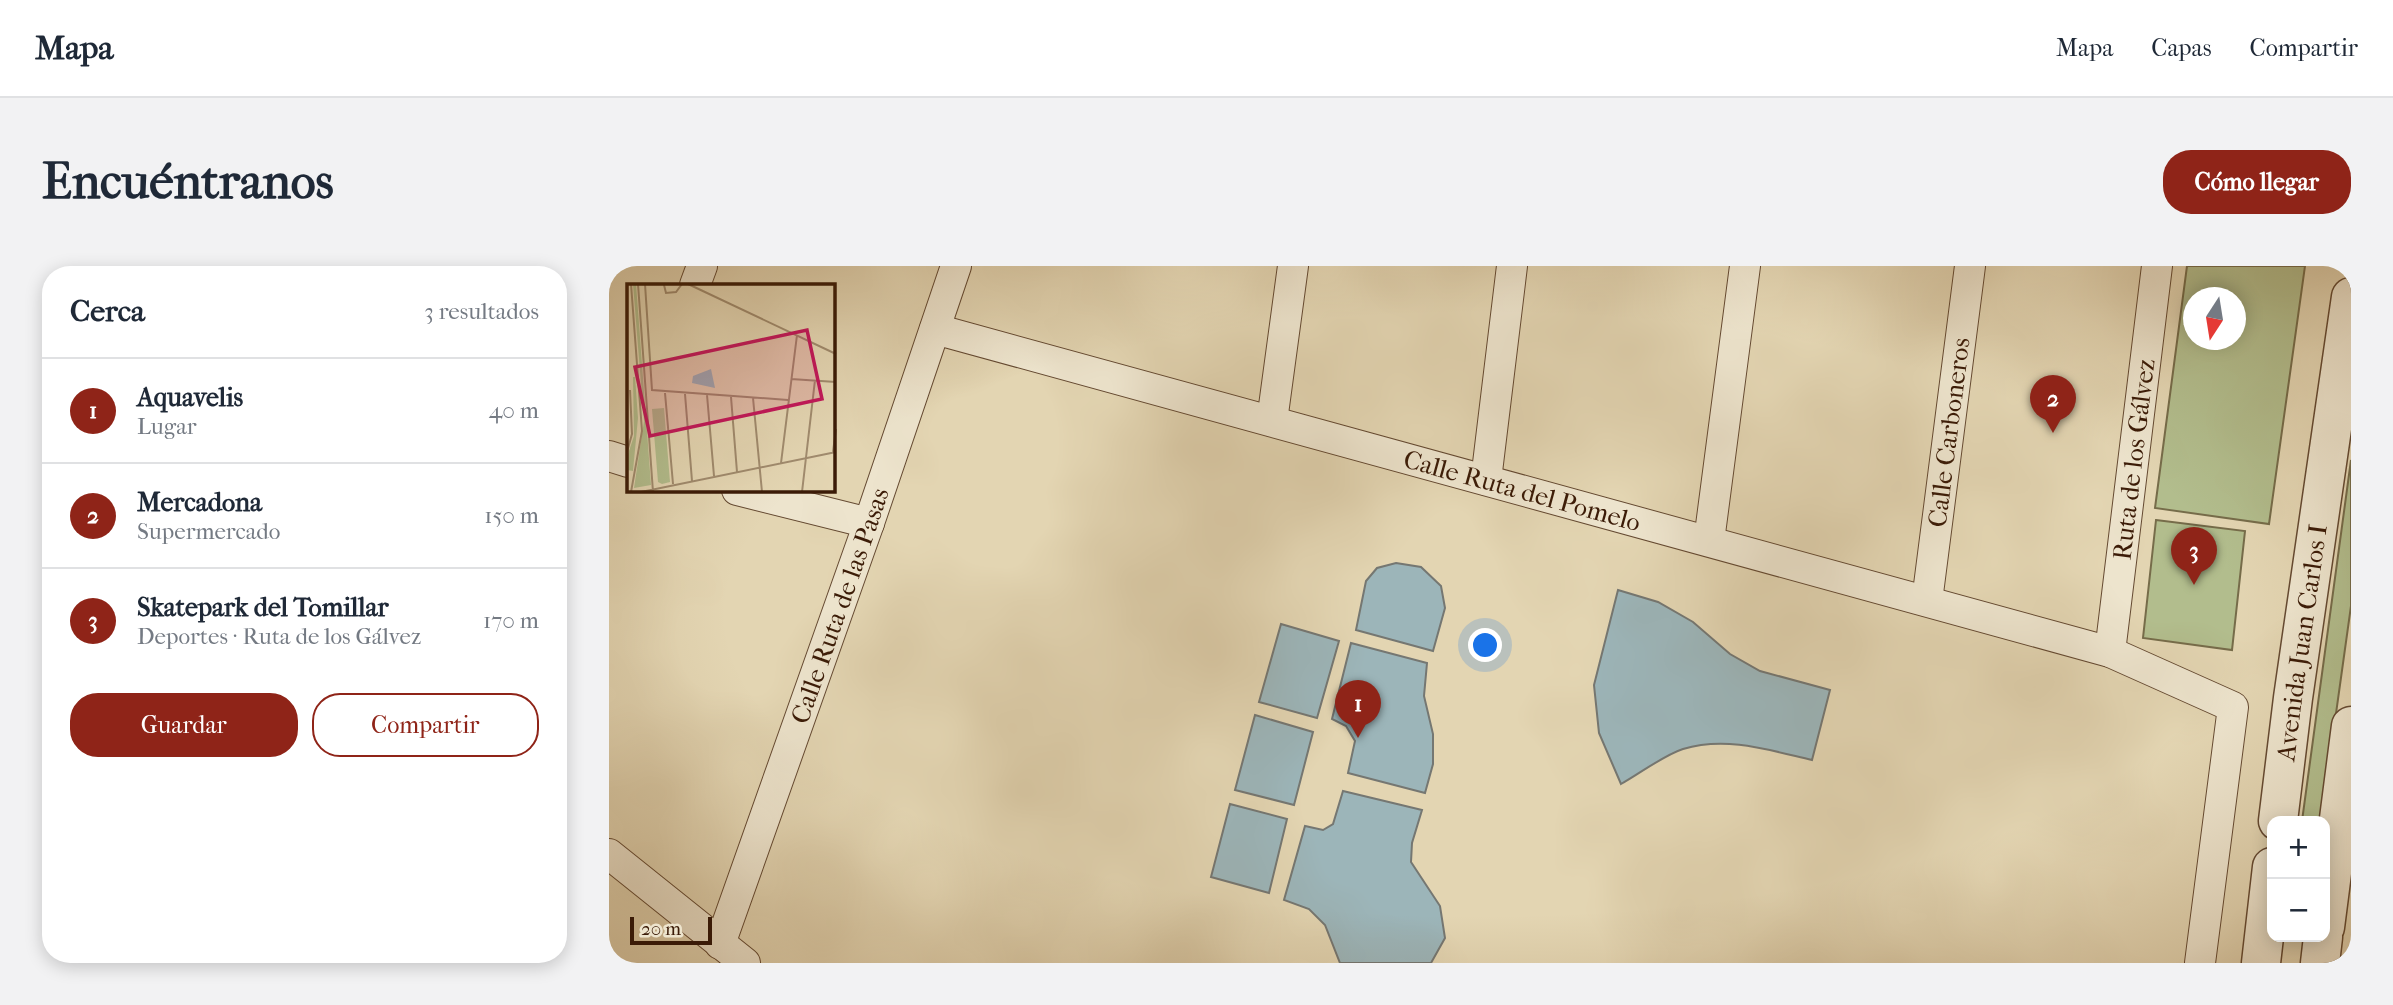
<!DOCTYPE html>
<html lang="es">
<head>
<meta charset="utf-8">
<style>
  body { margin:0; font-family:"IM FELL French Canon",serif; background:#f2f2f3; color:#1f2937 }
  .controls { position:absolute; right:21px; bottom:21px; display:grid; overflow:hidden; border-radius:14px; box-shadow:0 4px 18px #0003 }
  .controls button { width:63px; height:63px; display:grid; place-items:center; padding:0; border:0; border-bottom:2px solid #e0e1e3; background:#fff; color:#1f2937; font:35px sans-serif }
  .compass { position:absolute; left:1574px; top:21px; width:63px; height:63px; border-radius:50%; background:#fff; box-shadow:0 4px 18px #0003; rotate:192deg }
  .scale { position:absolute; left:21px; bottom:18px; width:82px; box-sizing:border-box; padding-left:7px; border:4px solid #3b1b07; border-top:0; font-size:19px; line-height:24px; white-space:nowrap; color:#3b1b07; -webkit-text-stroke:5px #ede4cd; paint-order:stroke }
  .you { position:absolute; left:877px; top:380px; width:24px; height:24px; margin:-18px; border:5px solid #fff; border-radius:50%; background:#1a73e8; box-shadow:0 0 0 10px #1a73e833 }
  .badge { display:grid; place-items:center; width:46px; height:46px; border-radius:50%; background:#8f2418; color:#fff; font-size:23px; font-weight:700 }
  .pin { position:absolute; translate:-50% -58px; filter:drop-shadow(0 2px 4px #0008) }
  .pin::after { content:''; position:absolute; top:37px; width:24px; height:21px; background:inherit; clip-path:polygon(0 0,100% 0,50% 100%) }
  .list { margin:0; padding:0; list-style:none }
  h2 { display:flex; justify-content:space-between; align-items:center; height:91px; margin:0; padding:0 28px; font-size:30px }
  h2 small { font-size:23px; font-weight:400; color:#747a83 }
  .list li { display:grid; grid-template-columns:46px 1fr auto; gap:21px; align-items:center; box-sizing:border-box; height:105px; padding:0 28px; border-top:2px solid #e0e1e3 }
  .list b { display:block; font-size:26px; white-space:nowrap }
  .list p { margin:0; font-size:23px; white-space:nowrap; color:#747a83 }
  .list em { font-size:23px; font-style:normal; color:#747a83 }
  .actions { display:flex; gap:14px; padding:21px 28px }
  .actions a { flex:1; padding:16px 0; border:2px solid #8f2418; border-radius:28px; text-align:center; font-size:24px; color:#8f2418 }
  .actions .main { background:#8f2418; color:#fff }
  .map { position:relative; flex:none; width:1742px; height:697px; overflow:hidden; border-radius:28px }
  header { display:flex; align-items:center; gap:42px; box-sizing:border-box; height:98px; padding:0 35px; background:#fff; border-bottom:2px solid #e0e1e3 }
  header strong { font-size:33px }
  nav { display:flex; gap:38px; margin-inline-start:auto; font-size:24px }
  .intro { display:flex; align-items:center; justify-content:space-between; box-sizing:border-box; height:168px; padding:0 42px }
  h1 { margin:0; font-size:49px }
  .button { padding:18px 32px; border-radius:28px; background:#8f2418; color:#fff; font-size:24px; font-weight:700 }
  main { display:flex; gap:42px; padding:0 42px }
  aside { flex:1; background:#fff; border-radius:28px; box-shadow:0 4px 18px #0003 }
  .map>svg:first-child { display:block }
  .green { fill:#b2bd8d; stroke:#766c4a; stroke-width:2; fill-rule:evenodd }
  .water { fill:#9cb5b9; stroke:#757772; stroke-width:2 }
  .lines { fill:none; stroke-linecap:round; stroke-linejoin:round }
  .minor-casing { stroke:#654a32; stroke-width:32 }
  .tertiary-casing { stroke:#654a32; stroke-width:41 }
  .minor { stroke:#ede4cd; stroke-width:30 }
  .tertiary { stroke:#ede4cd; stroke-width:38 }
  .labels { text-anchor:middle; stroke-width:7; stroke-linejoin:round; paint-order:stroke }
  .street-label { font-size:26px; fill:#3b1b07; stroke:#ede4cd }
  .inset-road { fill:none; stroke:#a08b6e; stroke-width:2 }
  .view { fill:#c2185b; fill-opacity:0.15; stroke:#c2185b; stroke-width:3.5 }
  .inset-edge { fill:none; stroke:#3b1b07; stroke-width:3.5 }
</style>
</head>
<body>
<header>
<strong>Mapa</strong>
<nav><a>Mapa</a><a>Capas</a><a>Compartir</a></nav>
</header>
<div class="intro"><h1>Encuéntranos</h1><a class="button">Cómo llegar</a></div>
<main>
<aside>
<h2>Cerca<small>3 resultados</small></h2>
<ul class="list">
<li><span class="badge">1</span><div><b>Aquavelis</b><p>Lugar</p></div><em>40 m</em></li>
<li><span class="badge">2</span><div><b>Mercadona</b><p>Supermercado</p></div><em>150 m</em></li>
<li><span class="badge">3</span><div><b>Skatepark del Tomillar</b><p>Deportes · Ruta de los Gálvez</p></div><em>170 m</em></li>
</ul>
<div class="actions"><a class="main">Guardar</a><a>Compartir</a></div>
</aside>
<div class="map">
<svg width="1742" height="697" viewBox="0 0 1742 697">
  <rect width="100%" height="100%" fill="#e3d5b2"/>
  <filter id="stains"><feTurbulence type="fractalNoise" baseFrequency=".00286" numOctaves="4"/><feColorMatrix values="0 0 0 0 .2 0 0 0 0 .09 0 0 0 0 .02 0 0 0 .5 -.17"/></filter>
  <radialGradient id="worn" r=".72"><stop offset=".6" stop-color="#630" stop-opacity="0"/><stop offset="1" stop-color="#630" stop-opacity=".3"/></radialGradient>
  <path class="green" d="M1578 0H1696L1660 258 1546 242ZM1584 32H1626V74H1584Z
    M1742 194V340L1712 555H1693Z
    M1547 254 1636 265 1623 384 1534 372Z"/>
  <path class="water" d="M787 297 812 301 832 320 836 342 824 385 747 364 757 315 768 302Z
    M1009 324 1049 336 1084 356 1121 388 1151 405 1221 424 1203 494C1160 484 1117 470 1074 483 1055 489 1030 508 1012 518L990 467 985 419Z
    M672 358 730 375 708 452 650 436Z
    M742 377 818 397 815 430 824 468V498L816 527 739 507 746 475 737 460 723 453Z
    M646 449 704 466 685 539 626 524Z
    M734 525 813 544 803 577 802 596 831 640 836 672 822 697H731L716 659 700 643 675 634 696 560 714 564 724 558Z
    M621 538 678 553 660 627 602 611Z"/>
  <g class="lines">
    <g class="minor-casing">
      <g id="minor">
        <path d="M86 19 93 0"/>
        <path id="s1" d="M326 63 1501 386 1624 441 1591 697"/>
        <path d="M663 155 684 0"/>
        <path d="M0 190 19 196"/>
        <path d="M877 214 903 0"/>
        <path d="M128 224 260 257"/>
        <path d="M1100 275 1136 0"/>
        <path id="s2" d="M1318 335 1361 0"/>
        <path id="s3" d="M1501 386 1548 0"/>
        <path d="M0 588 136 697"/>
        <path id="s4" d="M111 678 260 257 347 0"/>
      </g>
    </g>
    <g class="tertiary-casing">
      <g id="tertiary">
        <path id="s5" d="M1669 555 1684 432 1742 31"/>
        <path d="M1716 661 1742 460"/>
        <path d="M1652 697 1663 601"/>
        <path d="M1711 697 1714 671"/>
      </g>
    </g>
    <use href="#minor" class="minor"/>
    <use href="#tertiary" class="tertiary"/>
  </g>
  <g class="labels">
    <g class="street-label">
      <text dy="9" stroke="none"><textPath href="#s2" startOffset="170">Calle Carboneros</textPath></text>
      <text dy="9" stroke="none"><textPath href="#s3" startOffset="194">Ruta de los Gálvez</textPath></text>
      <text dy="9" stroke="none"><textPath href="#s1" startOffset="609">Calle Ruta del Pomelo</textPath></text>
      <text dy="9" stroke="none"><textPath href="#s4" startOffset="359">Calle Ruta de las Pasas</textPath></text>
      <text dy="9" stroke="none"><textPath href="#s5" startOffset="180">Avenida Juan Carlos I</textPath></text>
    </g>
  </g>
  <g transform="translate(18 18)">
    <rect width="208" height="208" fill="#e3d5b2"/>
    <path d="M6 0H9L24 201 7 204 17 137ZM6 93H8L11 134 6 187 0 186V173L7 152ZM37 124 43 198 35 200 31 198 25 125Z" fill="#b2bd8d"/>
    <path d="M84 85 88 104 65 99 66 92Z" fill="#9cb5b9"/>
    <path class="inset-road" d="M4 0 15 147 4 208M11 0 26 208M18 0 25 106 161 116M61 0 209 70M37 1 39 9 49 8 55 0M164 95 209 98M38 109 46 200M58 110 65 197M80 111 87 192M104 113 110 188M126 114 135 208M0 168 5 150 3 106M206 168 209 145M154 179 170 51M14 208 209 168M175 208 188 96"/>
    <path class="view" d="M180 46 195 115 23 152 8 83Z"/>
    <rect width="208" height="208" class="inset-edge"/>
  </g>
  <rect width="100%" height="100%" filter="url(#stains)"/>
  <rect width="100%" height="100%" fill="url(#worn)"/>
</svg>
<div class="controls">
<button>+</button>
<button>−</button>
</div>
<svg class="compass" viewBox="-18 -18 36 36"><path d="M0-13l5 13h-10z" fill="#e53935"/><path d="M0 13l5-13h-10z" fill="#747a83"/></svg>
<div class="scale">20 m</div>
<div class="you"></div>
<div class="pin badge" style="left:749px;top:472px">1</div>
<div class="pin badge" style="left:1444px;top:167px">2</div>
<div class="pin badge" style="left:1585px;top:319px">3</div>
</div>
</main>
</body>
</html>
